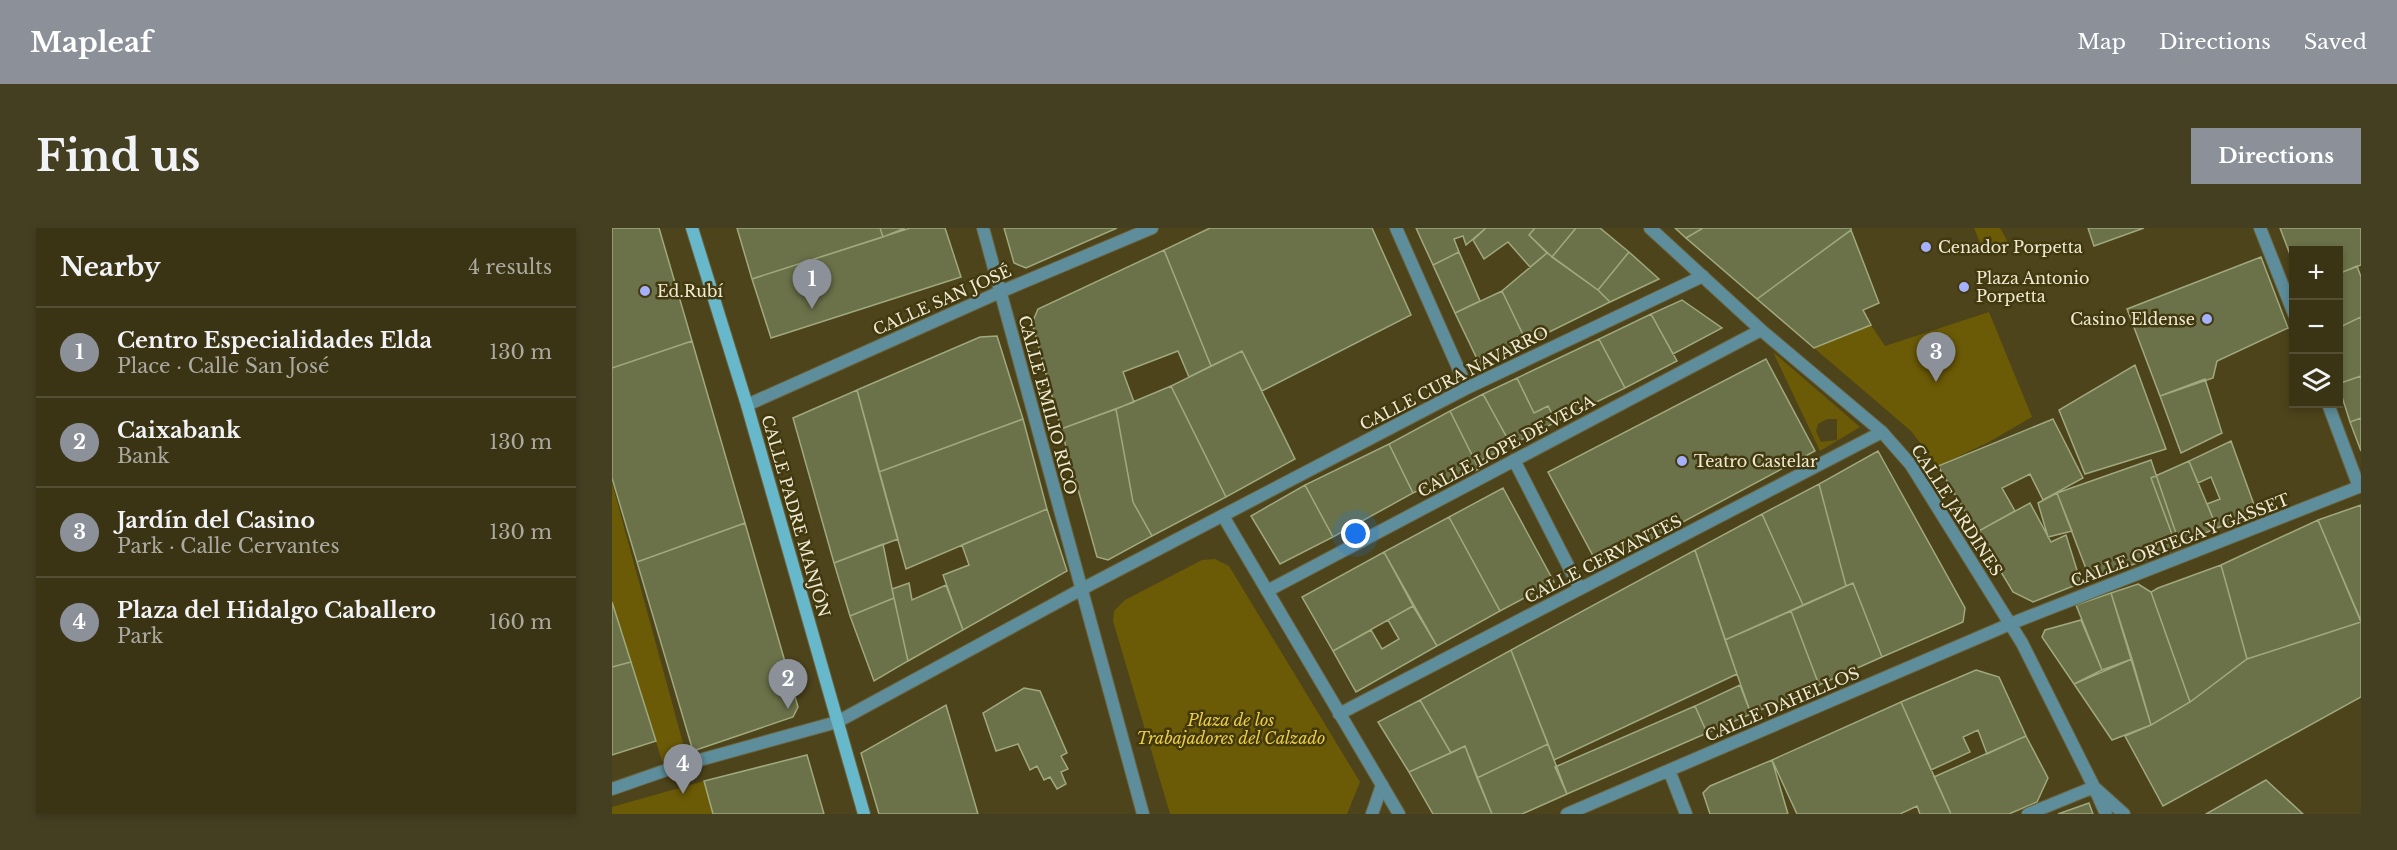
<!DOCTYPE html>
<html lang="en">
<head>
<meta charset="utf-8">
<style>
  body { margin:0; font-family:"Libre Baskerville",serif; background:#453f22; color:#f1f3f6 }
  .controls { position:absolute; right:18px; top:18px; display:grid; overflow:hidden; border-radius:0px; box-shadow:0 3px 9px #0003 }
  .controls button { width:54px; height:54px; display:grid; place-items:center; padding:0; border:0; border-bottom:2px solid #544e34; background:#3a3314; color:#f1f3f6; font:30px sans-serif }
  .you { position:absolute; left:744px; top:306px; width:21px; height:21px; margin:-15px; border:4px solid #fff; border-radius:50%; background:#1a73e8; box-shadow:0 0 0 9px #1a73e833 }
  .badge { display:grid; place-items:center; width:39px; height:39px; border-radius:50%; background:#8c9099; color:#fff; font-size:20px; font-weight:700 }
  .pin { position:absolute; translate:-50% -50px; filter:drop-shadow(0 2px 3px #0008) }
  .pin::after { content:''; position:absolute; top:32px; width:21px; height:18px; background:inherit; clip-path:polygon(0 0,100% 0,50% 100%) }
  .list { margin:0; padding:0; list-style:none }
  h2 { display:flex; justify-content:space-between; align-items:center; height:78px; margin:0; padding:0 24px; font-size:26px }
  h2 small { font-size:20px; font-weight:400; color:#abaaa0 }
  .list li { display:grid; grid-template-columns:39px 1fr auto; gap:18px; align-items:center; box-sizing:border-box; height:90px; padding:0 24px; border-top:2px solid #544e34 }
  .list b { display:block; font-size:22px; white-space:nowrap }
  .list p { margin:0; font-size:20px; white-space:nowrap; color:#abaaa0 }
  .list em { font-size:20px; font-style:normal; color:#abaaa0 }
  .icon { flex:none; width:33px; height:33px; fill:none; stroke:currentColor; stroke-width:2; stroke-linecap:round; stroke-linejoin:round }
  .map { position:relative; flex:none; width:1749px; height:586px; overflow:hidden; border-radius:0px }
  header { display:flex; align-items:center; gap:36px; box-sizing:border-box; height:84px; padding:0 30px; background:#8c9099; color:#fff }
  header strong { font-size:28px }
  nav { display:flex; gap:33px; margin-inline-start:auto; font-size:21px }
  .intro { display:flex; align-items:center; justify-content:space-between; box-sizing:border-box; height:144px; padding:0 36px }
  h1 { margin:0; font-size:42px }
  .button { padding:15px 27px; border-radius:0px; background:#8c9099; color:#fff; font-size:21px; font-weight:700 }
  main { display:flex; gap:36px; padding:0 36px }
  aside { flex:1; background:#3a3314; border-radius:0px; box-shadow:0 3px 9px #0003 }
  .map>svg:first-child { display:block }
  .green { fill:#6b5a06; fill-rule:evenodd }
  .building { fill:#6b7249; stroke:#a0a87d; stroke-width:1.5 }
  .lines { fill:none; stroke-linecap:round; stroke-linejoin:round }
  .lane-casing { stroke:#6a623c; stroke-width:14 }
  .street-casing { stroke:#6a623c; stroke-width:14 }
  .secondary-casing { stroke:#6a623c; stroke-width:14 }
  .lane { stroke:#5e8e9b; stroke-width:12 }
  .street { stroke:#5e8e9b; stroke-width:12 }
  .secondary { stroke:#68b8cc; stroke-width:12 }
  .poi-dot { fill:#a5b1fc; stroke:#42390f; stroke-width:2 }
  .labels { text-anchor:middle; stroke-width:5; stroke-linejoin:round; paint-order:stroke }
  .poi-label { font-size:16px; fill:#efead3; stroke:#42390f; text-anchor:start }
  .street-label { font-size:16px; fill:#efead3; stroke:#42390f }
  .park-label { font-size:16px; font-style:italic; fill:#eccd44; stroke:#42390f }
</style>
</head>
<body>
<header>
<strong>Mapleaf</strong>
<nav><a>Map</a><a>Directions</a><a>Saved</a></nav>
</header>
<div class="intro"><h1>Find us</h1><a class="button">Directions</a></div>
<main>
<aside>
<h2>Nearby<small>4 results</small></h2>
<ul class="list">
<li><span class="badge">1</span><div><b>Centro Especialidades Elda</b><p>Place · Calle San José</p></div><em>130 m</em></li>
<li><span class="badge">2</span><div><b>Caixabank</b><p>Bank</p></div><em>130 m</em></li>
<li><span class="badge">3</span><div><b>Jardín del Casino</b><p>Park · Calle Cervantes</p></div><em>130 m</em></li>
<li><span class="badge">4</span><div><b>Plaza del Hidalgo Caballero</b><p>Park</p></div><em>160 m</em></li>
</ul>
</aside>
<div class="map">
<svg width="1749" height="586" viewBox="0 0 1749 586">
  <rect width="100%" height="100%" fill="#4d441b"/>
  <path class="green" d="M1362 0H1388L1397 16 1372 25Z
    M1377 84 1420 189 1377 214 1326 238 1299 203 1202 120 1259 97 1273 118Z
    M1161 124 1248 199 1208 223ZM1215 191H1225V212L1209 214 1204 203 1206 196Z
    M0 255 74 526 50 533 0 374Z
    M603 331 617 338 748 554 735 586H558L501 393 502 383 513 372 590 332Z
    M92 553 101 586H0V579Z"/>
  <path class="building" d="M0 0H47L80 113 0 140Z
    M125 0H268L271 9 140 51Z
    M268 0H293L271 9Z
    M298 0H333L349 49 159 110 140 51Z
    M392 0H505L414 40 402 35Z
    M598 0H760L799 87 650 163 630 123 599 138 552 22Z
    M804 0H874L854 17 851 8 842 11 847 24 821 37Z
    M874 0H923L917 7 935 25 918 39 896 14 872 31 861 12Z
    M923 0H964L940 29 917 7Z
    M964 0H988L1017 24 986 62 940 29Z
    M1063 0H1091L1074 10Z
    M1091 0H1239V2L1145 71 1074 10Z
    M1476 0H1532L1482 18Z
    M1668 0H1749V37L1726 46V22H1682V37Z
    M1239 2 1267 75 1251 82 1259 97 1202 120 1145 71Z
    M552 22 599 138 577 149 566 123 511 144 522 174 449 201 420 95 426 81Z
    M847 24 868 73 843 85 821 37Z
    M1017 24 1047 51 998 74 986 62Z
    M935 25 986 62 998 74 915 115 890 63Z
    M1649 29 1676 100 1605 133 1601 150 1548 168 1515 81Z
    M1745 38 1749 49V89L1726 100V46Z
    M890 63 915 115 868 137 843 85Z
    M1070 72 1110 100 1061 126 1039 86Z
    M1039 86 1065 133 1013 160 987 111Z
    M1749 89V148L1726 156V100Z
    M385 108 411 191 267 244 245 162 368 109Z
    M987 111 1013 160 944 194 936 178 922 185 905 150Z
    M80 113 133 295 25 334 0 250V140Z
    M630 123 683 231 614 269 559 158Z
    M1154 131 1203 223 987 339 936 244Z
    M1523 137 1554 221 1473 246 1447 182Z
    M1749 148V190L1738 194 1726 156Z
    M905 150 922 185 936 178 944 194 899 217 871 166Z
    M1593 151 1610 205 1569 225 1548 168Z
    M559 158 614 269 540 308 521 274 504 181Z
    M245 162 286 311 222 335 181 190Z
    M871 166 899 217 864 235 838 183Z
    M504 181 521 274 540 308 496 332 485 329 449 201Z
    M838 183 867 241 829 260 826 253 801 265 777 216Z
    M1749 190V223L1738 194Z
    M411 191 435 281 294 341 267 244Z
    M1441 191 1471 250 1431 272 1418 246 1390 260 1403 283 1365 304 1326 238Z
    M1619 213 1645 285 1605 300 1595 276 1608 271 1599 249 1586 255 1577 233Z
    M777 216 801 265 721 309 693 257Z
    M1266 223 1353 380 1351 394 1270 429 1241 355 1234 358 1207 256Z
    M1539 232 1569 320 1478 351 1445 265Z
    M1577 233 1605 300 1564 317 1539 250Z
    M1207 256 1234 358 1191 377 1150 286Z
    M693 257 721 309 668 336 639 288Z
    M891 260 942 354 888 383 837 289Z
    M1445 265 1460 303 1436 309 1426 275Z
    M1418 275 1439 314 1454 307 1469 355 1421 374 1401 364 1365 304Z
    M1749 277V393L1706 292Z
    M435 281 455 343 351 402 331 347 357 337 350 317Z
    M1150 286 1191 377 1113 412 1083 322Z
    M837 289 888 383 825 418 772 324Z
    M1706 292 1749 394 1635 431 1609 337Z
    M133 295 186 479 181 489 81 523 25 334Z
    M271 316 282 370 238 388 222 335Z
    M1083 322 1125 446 942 532 899 422Z
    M772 324 801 378 721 423 690 369Z
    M1609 337 1635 431 1578 474 1539 364 1546 360Z
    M297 355 300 372 334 357 351 402 296 433 280 361Z
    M1241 355 1270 429 1207 457 1179 383Z
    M1526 356 1539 364 1578 474 1539 497 1499 365Z
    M1499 365 1520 431 1490 442 1464 377Z
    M282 370 296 433 262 453 238 388Z
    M0 374 19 434 0 439Z
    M801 378 825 418 744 464 721 423 759 402 770 421 787 411 776 392Z
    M1179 383 1207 457 1139 486 1113 412Z
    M1469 392 1490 442 1462 456 1430 409 1433 402Z
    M1749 394V469L1551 578 1513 508 1539 497 1578 474 1635 431Z
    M899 422 936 516 865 550 853 518 839 525 808 472Z
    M1520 431 1539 497 1500 512 1462 456Z
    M19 434 44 513 0 527V439Z
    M1364 442 1387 449 1414 508 1375 526 1366 502 1351 509 1358 524 1319 542 1289 474Z
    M1128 457 1139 486 1095 505 1083 478Z
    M412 460 428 463 455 525 449 528 456 541 449 544 454 556 445 561 438 549 432 552 425 538 418 542 406 516 384 523 371 485Z
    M808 472 839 525 797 544 766 494Z
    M1289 474 1339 586H1308L1305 578 1288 586H1185L1160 532Z
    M334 477 366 586H267L249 525Z
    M1083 478 1095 505 955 566 943 539Z
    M1414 508 1436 550 1425 574 1397 586H1339L1322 549Z
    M936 516 955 566 910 586H880L865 550Z
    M853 518 880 586H821L797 544Z
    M195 527 212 586H101L92 553Z
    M1160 532 1176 586H1098L1091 565 1098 558Z
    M1654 552 1691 586H1594Z
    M1477 575 1481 586H1446Z"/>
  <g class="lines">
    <g class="lane-casing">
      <path id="lane" d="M760 586 770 557"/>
    </g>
    <g class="street-casing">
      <path id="street" d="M371 0 531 586
        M784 0 855 160
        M1038 0 1149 102 1270 204 1299 237 1410 415 1482 559 1512 586
        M1648 0 1682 86
        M1716 176 1747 259
        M135 177 388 64 540 0
        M902 232 968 361
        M611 288 787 586
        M655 363 1149 102
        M727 486 1270 204
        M1057 542 1074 586
        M0 561 66 538 225 494 468 362 855 160 1091 48
        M955 586 1398 396 1749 258
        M1416 586 1482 559 1494 586"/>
    </g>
    <g class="secondary-casing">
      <path id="secondary" d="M80 0 135 177 252 586"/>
    </g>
    <use href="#lane" class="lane"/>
    <use href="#street" class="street"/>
    <use href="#secondary" class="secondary"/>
  </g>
  <g class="poi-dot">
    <circle cx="1314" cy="19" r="6"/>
    <circle cx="1352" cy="59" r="6"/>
    <circle cx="33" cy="63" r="6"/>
    <circle cx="1595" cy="91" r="6"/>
    <circle cx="1070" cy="233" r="6"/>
  </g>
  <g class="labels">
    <g class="poi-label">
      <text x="1326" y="25">Cenador Porpetta</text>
      <text x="1364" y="56">Plaza Antonio<tspan x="1364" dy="18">Porpetta</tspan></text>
      <text x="45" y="69">Ed.Rubí</text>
      <text x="1583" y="97" text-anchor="end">Casino Eldense</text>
      <text x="1082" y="239">Teatro Castelar</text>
    </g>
    <g class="street-label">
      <text transform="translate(330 72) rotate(-24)" y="6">CALLE SAN JOSÉ</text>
      <text transform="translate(842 150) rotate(-27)" y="6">CALLE CURA NAVARRO</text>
      <text transform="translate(436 177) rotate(75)" y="6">CALLE EMILIO RICO</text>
      <text transform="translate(894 218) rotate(-28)" y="6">CALLE LOPE DE VEGA</text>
      <text transform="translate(1345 282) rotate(57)" y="6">CALLE JARDINES</text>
      <text transform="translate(184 288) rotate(74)" y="6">CALLE PADRE MANJÓN</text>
      <text transform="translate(1568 312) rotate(-21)" y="6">CALLE ORTEGA Y GASSET</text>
      <text transform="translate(991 331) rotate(-27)" y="6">CALLE CERVANTES</text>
      <text transform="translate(1170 476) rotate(-23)" y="6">CALLE DAHELLOS</text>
    </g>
    <g class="park-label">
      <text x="619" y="498">Plaza de los<tspan x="619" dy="18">Trabajadores del Calzado</tspan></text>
    </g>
  </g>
</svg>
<div class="controls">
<button>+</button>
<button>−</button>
<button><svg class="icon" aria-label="layers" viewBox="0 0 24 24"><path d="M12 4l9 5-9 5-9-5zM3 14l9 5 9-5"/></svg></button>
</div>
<div class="you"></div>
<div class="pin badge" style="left:200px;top:81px">1</div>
<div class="pin badge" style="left:176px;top:481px">2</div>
<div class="pin badge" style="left:1324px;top:154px">3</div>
<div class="pin badge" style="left:71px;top:566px">4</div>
</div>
</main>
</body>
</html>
